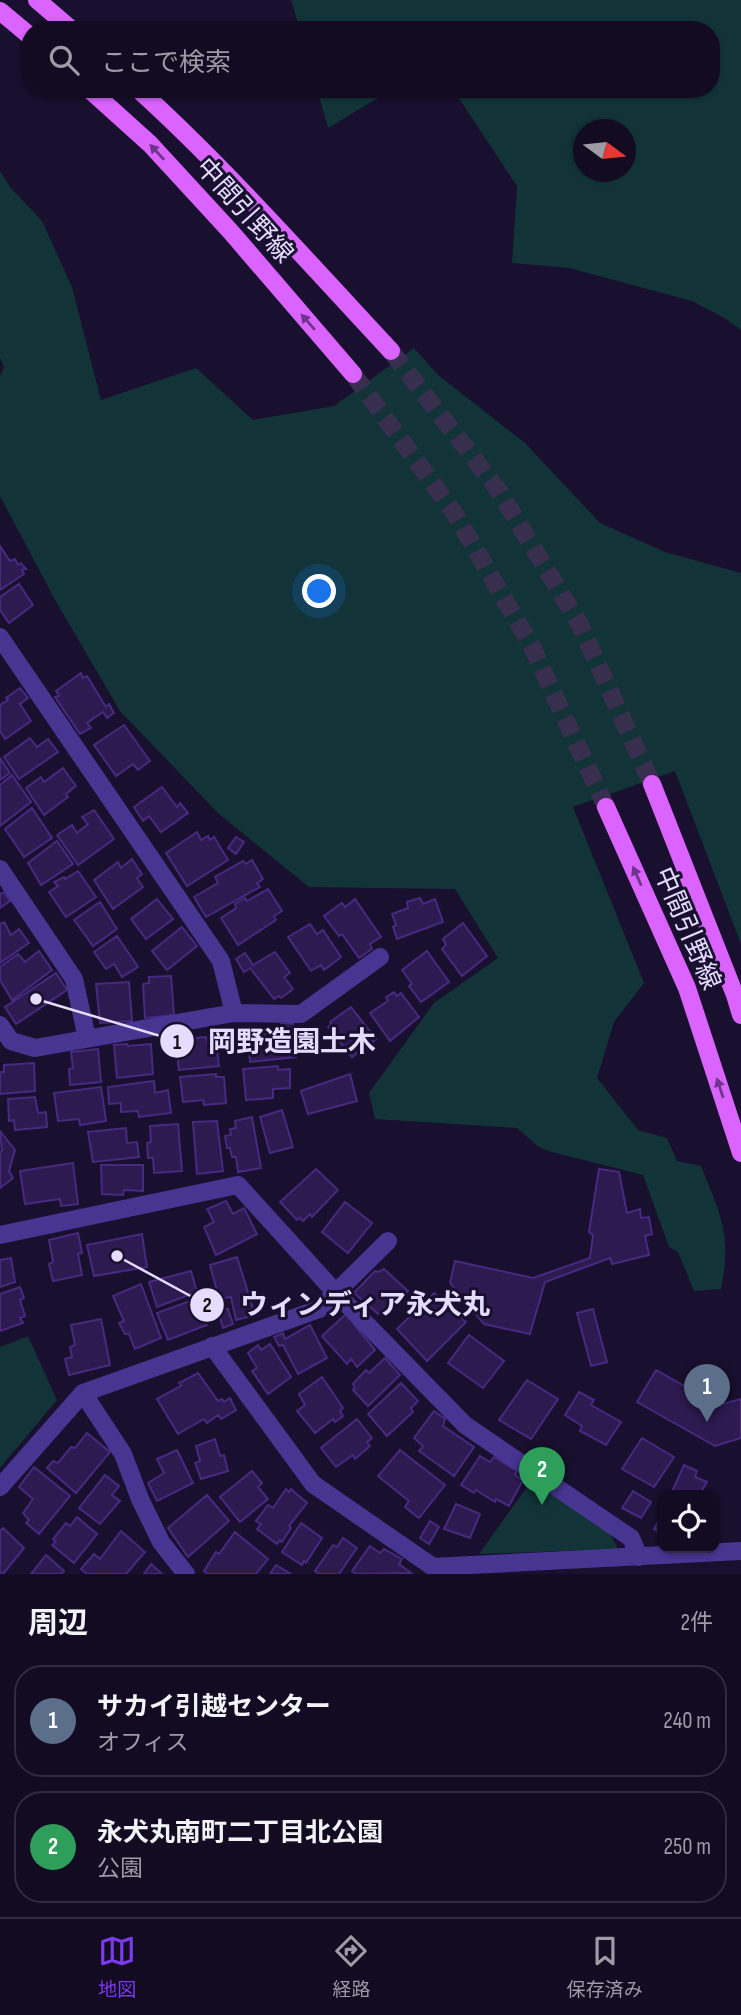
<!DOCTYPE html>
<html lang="ja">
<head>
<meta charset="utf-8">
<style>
  body { margin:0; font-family:"Sofia Sans Condensed","Noto Sans JP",sans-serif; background:#20192f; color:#f1f3f6 }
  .controls { position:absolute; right:21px; bottom:21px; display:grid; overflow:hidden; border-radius:14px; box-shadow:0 2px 5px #0004 }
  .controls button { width:63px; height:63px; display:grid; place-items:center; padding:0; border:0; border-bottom:2px solid #322b40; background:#130b22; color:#f1f3f6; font:35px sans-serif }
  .compass { position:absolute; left:573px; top:119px; width:63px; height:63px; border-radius:50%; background:#130b22; box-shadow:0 2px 5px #0004; rotate:105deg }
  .you { position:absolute; left:320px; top:592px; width:24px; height:24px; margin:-18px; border:5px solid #fff; border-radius:50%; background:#1a73e8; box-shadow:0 0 0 10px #1a73e833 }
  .badge { display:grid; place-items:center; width:46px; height:46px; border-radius:50%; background:#7c3aed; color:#fff; font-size:23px; font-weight:700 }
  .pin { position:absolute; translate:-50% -58px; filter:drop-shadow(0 2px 4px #0008) }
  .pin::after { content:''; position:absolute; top:37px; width:24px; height:21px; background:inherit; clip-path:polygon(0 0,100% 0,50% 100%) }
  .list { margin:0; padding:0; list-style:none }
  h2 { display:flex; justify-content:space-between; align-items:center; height:91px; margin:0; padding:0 28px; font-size:30px }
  h2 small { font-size:23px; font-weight:400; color:#9d9ba5 }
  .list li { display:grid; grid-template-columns:46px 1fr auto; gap:21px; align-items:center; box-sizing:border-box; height:112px; margin:0 14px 14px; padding:0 14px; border:2px solid #322b40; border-radius:28px }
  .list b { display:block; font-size:26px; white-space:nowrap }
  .list p { margin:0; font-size:23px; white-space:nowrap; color:#9d9ba5 }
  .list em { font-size:23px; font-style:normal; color:#9d9ba5 }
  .icon { flex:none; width:38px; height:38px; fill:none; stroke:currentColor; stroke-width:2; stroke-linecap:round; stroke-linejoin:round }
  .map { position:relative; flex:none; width:741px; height:1574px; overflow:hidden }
  .search { position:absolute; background:#130b22; box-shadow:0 2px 5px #0004; left:21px; right:21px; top:21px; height:77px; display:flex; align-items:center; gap:18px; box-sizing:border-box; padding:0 24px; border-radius:28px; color:#9d9ba5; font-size:26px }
  .sheet { height:343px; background:#130b22 }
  nav { display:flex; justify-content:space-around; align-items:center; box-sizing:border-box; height:98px; border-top:2px solid #322b40; background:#130b22; font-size:19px; color:#9d9ba5 }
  nav a { display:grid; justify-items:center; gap:4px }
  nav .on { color:#7c3aed }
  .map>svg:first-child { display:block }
  .green { fill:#123439; fill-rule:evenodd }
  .building { fill:#2d1a51; stroke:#472a7f; stroke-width:2 }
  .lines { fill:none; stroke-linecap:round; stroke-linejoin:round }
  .primary-tunnel { stroke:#382e4d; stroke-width:18; stroke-dasharray:18 9; stroke-linecap:butt }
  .street { stroke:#473691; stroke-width:18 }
  .primary { stroke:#db63ff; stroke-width:18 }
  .oneway { fill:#70358c }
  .labels { text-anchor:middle; stroke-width:6; stroke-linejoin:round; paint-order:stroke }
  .street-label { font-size:26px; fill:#e5dcff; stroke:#190f2e }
  .leader { fill:none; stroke:#e5dcff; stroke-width:2.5 }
  .callout-dot { fill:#e5dcff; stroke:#190f2e; stroke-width:2.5 }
  .mark-label { font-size:21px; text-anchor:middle; font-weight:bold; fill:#111 }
  .callout-label { font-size:28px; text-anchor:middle; font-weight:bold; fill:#e5dcff; stroke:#190f2e; stroke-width:6; stroke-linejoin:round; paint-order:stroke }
</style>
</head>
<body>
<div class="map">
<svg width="741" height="1574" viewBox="0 0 741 1574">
  <rect width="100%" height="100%" fill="#190f2e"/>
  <path class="green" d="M291 0H741V330L726 319 692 301 569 268 512 263 517 186 458 97 406 89H711V30H300ZM584 130H626V172H584Z
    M317 89H393L328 128Z
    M0 171 10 187 42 221 72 287 101 400 196 368 253 420 334 406 414 348 438 375 525 443 600 523 665 552 741 573V944L675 771 573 807 644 983 614 1022 597 1078 638 1130 667 1138 677 1161 701 1166C721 1216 732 1235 721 1289L694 1291 678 1252 669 1247 643 1175 552 1152 539 1147 517 1128 375 1119 369 1093 434 1003 498 958 455 889 309 887 219 814 120 711 54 598 0 496V376L4 367 0 358Z
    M28 1336 57 1400 0 1468V1347Z
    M532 1480 609 1531 618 1549 479 1554Z"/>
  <path class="building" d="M0 546 10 561 15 559 18 565 21 563 26 569 22 570 24 574 0 590Z
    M19 584 33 605 9 623 0 610V597Z
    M81 673 83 678 87 676 106 707 109 704 114 713 107 718 103 712 87 723 91 728 80 734 55 697 59 696 56 691Z
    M20 688 28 698 20 704 31 721 5 739 0 731V705L8 700 6 698Z
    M124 725 150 761 138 770 133 764 116 776 94 745Z
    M30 738 37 747 48 739 58 752 19 779 4 757Z
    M0 758 10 773 0 780Z
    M63 768 76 786 66 794 68 797 44 815 26 788 41 777 44 782Z
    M12 775 31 802 0 826V785Z
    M162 787 177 807 180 803 188 813 161 832 149 816 143 821 134 807Z
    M32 808 52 838 24 857 5 829Z
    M94 810 114 839 78 865 57 835 72 825 77 833 88 824 82 817Z
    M197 832 201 840 208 836 210 840 214 837 228 860 187 886 166 853Z
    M236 837 244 842 236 854 228 848Z
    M57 841 73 864 41 885 28 863Z
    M132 859 142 874 137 878 143 887 113 909 94 880 118 862 121 868Z
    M252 860 263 879 257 883 260 887 206 917 194 897 218 883 215 877 243 861 246 864Z
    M78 871 96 897 66 917 49 892 58 886 54 882 64 877 65 879Z
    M268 889 282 911 274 916 276 920 238 945 221 918 236 908 235 904 245 898 247 901Z
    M4 892 10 901 0 908V894Z
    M420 898 423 904 435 899 443 922 397 939 393 927 396 925 392 914 408 908 407 902Z
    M157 899 173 919 146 939 131 919Z
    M355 899 381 937 370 944 372 949 359 958 342 934 339 936 324 916 342 903 345 907Z
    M100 902 117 929 93 946 74 920Z
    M4 922 11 935 19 929 29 943 0 963V924Z
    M463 923 487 956 462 976 442 949 446 945 443 939Z
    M310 924 317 934 323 930 341 957 324 970 321 965 311 971 288 937Z
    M182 927 197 946 167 970 152 951Z
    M117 936 138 967 122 977 114 964 106 969 94 952Z
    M39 951 52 970 12 1000 0 980V967L18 954 25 962Z
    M427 951 449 982 421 1002 409 986 412 984 402 970Z
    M275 952 290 973 284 977 293 989 281 998 279 996 274 999 250 968 244 972 236 959 245 953 253 965Z
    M56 973 67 990 16 1024 5 1007Z
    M171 976 174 1015 145 1018 143 984 149 983V977Z
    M129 982 132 1021 100 1023 96 984Z
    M394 992 397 996 401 993 419 1017 390 1041 370 1013 388 1001 386 997Z
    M351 1007 376 1039 352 1057 328 1027 331 1024 330 1022Z
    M293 1023 296 1057 250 1062 248 1038 264 1036V1031L281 1029V1024Z
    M206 1037 207 1042H216L219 1066 179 1070 175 1040Z
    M127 1044 128 1046 151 1044 153 1074 117 1078 114 1045Z
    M98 1049 101 1082 70 1085 69 1069 73 1068 71 1052Z
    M34 1063 35 1091 0 1094V1072H4V1065Z
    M278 1066V1070L290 1069V1088L273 1089V1098L246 1100 243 1069Z
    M216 1074V1077H224L226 1103 204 1105 203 1100 183 1102 180 1077Z
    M350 1074 357 1101 308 1114 301 1091Z
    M154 1081 155 1093 168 1090 171 1113 139 1117 138 1111 121 1112V1103L109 1104 108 1087Z
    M101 1087 106 1121 80 1125 79 1119 58 1121 54 1093Z
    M35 1097 38 1113 46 1112 47 1127 15 1130 14 1120 9 1121 8 1099Z
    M282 1110 293 1147 270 1153 260 1117Z
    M252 1117 261 1168 238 1172 236 1157H232L230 1148H227L225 1136 231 1135 230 1129 236 1128 235 1121Z
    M217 1121 223 1171 197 1174 193 1122Z
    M178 1124 182 1171 154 1173 153 1158H148L147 1143 151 1142 150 1126Z
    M126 1128 127 1143 137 1142 139 1157 93 1162 88 1132Z
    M0 1131 15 1150 9 1171 13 1178 0 1188V1152L2 1151Z
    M73 1163 78 1204 61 1206 60 1199 25 1204 20 1171Z
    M101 1165H143V1191L124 1190 123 1195 102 1194Z
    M316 1169 338 1190 312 1217 310 1214 303 1221 300 1218 297 1220 280 1202Z
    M599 1169 619 1172 627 1213 640 1209 641 1218 649 1217 652 1234 645 1236 649 1255 612 1264 610 1258 545 1282 530 1334 484 1324 450 1283 455 1261 533 1278 590 1258 593 1235 589 1232Z
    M226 1201 233 1214 244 1208 257 1234 216 1255 204 1227 214 1222 207 1209Z
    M345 1202 372 1223 348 1253 322 1232Z
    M78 1233 82 1253 78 1254 82 1275 53 1281 49 1264 53 1262 49 1240Z
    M142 1234 147 1267 94 1276 87 1245Z
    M237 1257 255 1315 236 1320 231 1297 219 1299 210 1265Z
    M11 1258 15 1282 0 1287V1260Z
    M384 1269 408 1291 388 1312 385 1309 378 1314 354 1293 375 1271 378 1272Z
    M191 1271 197 1292 157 1307 149 1282Z
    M141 1284 161 1338 135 1349 129 1334H125L119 1323 124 1321 113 1296Z
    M20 1287 24 1298 20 1300 25 1316 20 1318 23 1323 0 1331V1294Z
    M434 1293 466 1322 427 1361 397 1329Z
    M198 1298 207 1325 168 1340 157 1313Z
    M228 1309 233 1324 223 1328 218 1311Z
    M593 1309 607 1362 591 1366 577 1313Z
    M346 1314 375 1350 357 1367 351 1359 347 1364 322 1336Z
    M101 1319 110 1365 69 1375 65 1359 72 1357 70 1347 75 1345 71 1325Z
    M310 1325 327 1358 298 1374 283 1345 279 1346 274 1337 283 1333 285 1339Z
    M469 1335 504 1361 483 1388 448 1363Z
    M270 1344 291 1377 268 1394 252 1371 257 1368 248 1353 258 1345 261 1350Z
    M385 1358 400 1375 368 1406 353 1390 355 1388 353 1384 366 1370 369 1373Z
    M656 1370 719 1405 741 1399V1438L715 1446 637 1402Z
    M198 1373 218 1401 222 1399 224 1402 230 1398 236 1410 221 1419 218 1415 207 1423 204 1419 178 1434 157 1399 181 1386 179 1383Z
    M322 1377 343 1408 340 1411 343 1416 335 1422 333 1419 315 1433 297 1411 305 1405 299 1394Z
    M527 1380 558 1399 531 1439 499 1420Z
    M401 1383 418 1401 411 1408 413 1412 387 1436 368 1414Z
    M579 1392 594 1400 591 1405 621 1422 606 1445 580 1431 582 1426 565 1415Z
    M434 1411 445 1419 443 1426 474 1447 454 1476 419 1451 423 1446 414 1438Z
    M357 1419 372 1438 367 1442 370 1446 355 1459 353 1455 336 1467 321 1448Z
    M87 1433 110 1452 76 1493 47 1468 53 1461 58 1463 71 1447 75 1448Z
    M642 1438 674 1457 654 1487 622 1469Z
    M215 1439 220 1456 224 1455 228 1471 201 1479 195 1463 200 1461 196 1446Z
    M177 1450 193 1483 157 1501 148 1483 164 1473 157 1459Z
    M400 1450 445 1485 419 1518 405 1507 409 1501 378 1476Z
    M480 1456 490 1462 494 1457 517 1471 515 1475 523 1480 509 1506 496 1499 495 1502 476 1490 474 1493 461 1485Z
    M684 1465 697 1471 695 1477 707 1482 699 1495 671 1494Z
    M34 1467 70 1496 39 1534 26 1523 29 1520 23 1513 33 1499 19 1487Z
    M252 1471 262 1483 258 1487 268 1499 240 1522 220 1497Z
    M105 1475 119 1486 112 1495 120 1501 100 1524 79 1508Z
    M286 1489 289 1492 291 1489 307 1503 289 1526 291 1528 282 1542 280 1540 277 1544 257 1529 261 1524 256 1521 268 1505 273 1508Z
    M633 1491 651 1502 641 1518 622 1508Z
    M207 1495 229 1521 188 1557 168 1528Z
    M456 1504 480 1514 470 1538 444 1529Z
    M662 1515V1533L654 1529Z
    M77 1517 97 1534 74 1563 52 1545 56 1542 53 1539 66 1523 70 1526Z
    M430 1521 439 1527 429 1544 420 1538Z
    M301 1523 322 1538 306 1563 304 1561 302 1565 282 1552Z
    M3 1528 24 1548 3 1574H0V1531Z
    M121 1531 145 1552 126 1574H87L81 1569 94 1554 100 1559Z
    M235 1532 268 1559 256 1574H208L204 1571 216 1552 219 1554Z
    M343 1538 357 1548 339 1574H319L315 1571 333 1545 337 1547Z
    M370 1546 380 1553 384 1549 402 1559 399 1564 411 1573 356 1574 352 1571Z
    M46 1555 64 1571 61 1574H31Z
    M151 1564 162 1574H144Z
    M276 1565 291 1574H270Z"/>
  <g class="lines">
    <path class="primary-tunnel" d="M391 351 499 491 580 625 652 784
      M353 374 455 514 531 645 606 807"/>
    <path class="street" d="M0 637 221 961 234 1013
      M0 869 74 979 87 1038
      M0 1025 11 1041 35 1048 234 1013 301 1014 380 957
      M0 1235 238 1185 335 1292 465 1425 631 1538 639 1557
      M212 1346 313 1484 433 1567 741 1551
      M83 1393 123 1454 140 1499 161 1542 186 1574
      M0 1487 83 1393 319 1309 388 1241"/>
    <path class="primary" d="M37 0 72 30
      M0 11 30 36
      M89 89 150 144 231 232 353 374
      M138 89C228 171 308 262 391 351
      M652 784 735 995 741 1015
      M606 807 687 988 741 1153"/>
  </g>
  <defs><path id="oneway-solid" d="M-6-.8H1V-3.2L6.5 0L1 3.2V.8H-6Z" transform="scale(1.75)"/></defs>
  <g class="oneway">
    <use href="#oneway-solid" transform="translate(157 152) rotate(-133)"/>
    <use href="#oneway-solid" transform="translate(308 322) rotate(-131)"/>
    <use href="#oneway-solid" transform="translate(637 876) rotate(-114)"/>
    <use href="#oneway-solid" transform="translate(720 1088) rotate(-108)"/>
  </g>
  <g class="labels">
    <g class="street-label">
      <text transform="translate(245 210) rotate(48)" y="9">中間引野線</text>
      <text transform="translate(688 928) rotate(67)" y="9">中間引野線</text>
    </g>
  </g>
  <path class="leader" d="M36 999L177 1041M117 1256L207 1305"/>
  <g class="callout-dot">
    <circle cx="36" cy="999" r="7"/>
    <circle cx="117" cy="1256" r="7"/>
    <circle cx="177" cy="1041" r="18"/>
    <circle cx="207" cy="1305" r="18"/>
  </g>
  <g class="mark-label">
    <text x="177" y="1049">1</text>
    <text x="207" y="1312">2</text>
  </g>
  <g class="callout-label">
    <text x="292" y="1051">岡野造園土木</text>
    <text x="365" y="1314">ウィンディア永犬丸</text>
  </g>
</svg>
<div class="controls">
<button><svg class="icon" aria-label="locate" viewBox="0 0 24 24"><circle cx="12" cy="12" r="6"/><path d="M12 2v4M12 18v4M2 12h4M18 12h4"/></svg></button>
</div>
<svg class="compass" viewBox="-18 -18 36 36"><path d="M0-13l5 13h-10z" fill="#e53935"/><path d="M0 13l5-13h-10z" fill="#9d9ba5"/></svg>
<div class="you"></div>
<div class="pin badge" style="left:707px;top:1422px;background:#5c6f8a">1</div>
<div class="pin badge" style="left:542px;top:1505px;background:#2e9e5b">2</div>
<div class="search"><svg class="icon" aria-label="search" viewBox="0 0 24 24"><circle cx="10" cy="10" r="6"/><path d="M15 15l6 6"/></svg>ここで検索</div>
</div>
<section class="sheet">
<h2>周辺<small>2件</small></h2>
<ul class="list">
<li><span class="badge" style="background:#5c6f8a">1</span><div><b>サカイ引越センター</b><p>オフィス</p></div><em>240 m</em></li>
<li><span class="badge" style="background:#2e9e5b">2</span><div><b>永犬丸南町二丁目北公園</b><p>公園</p></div><em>250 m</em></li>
</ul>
</section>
<nav>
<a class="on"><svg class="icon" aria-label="map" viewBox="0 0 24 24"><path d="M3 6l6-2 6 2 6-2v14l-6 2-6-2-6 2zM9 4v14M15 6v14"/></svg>地図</a>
<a><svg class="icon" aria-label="directions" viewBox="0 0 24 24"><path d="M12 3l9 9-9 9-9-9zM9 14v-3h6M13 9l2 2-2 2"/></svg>経路</a>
<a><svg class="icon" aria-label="saved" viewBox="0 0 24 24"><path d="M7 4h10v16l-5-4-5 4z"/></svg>保存済み</a>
</nav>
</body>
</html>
